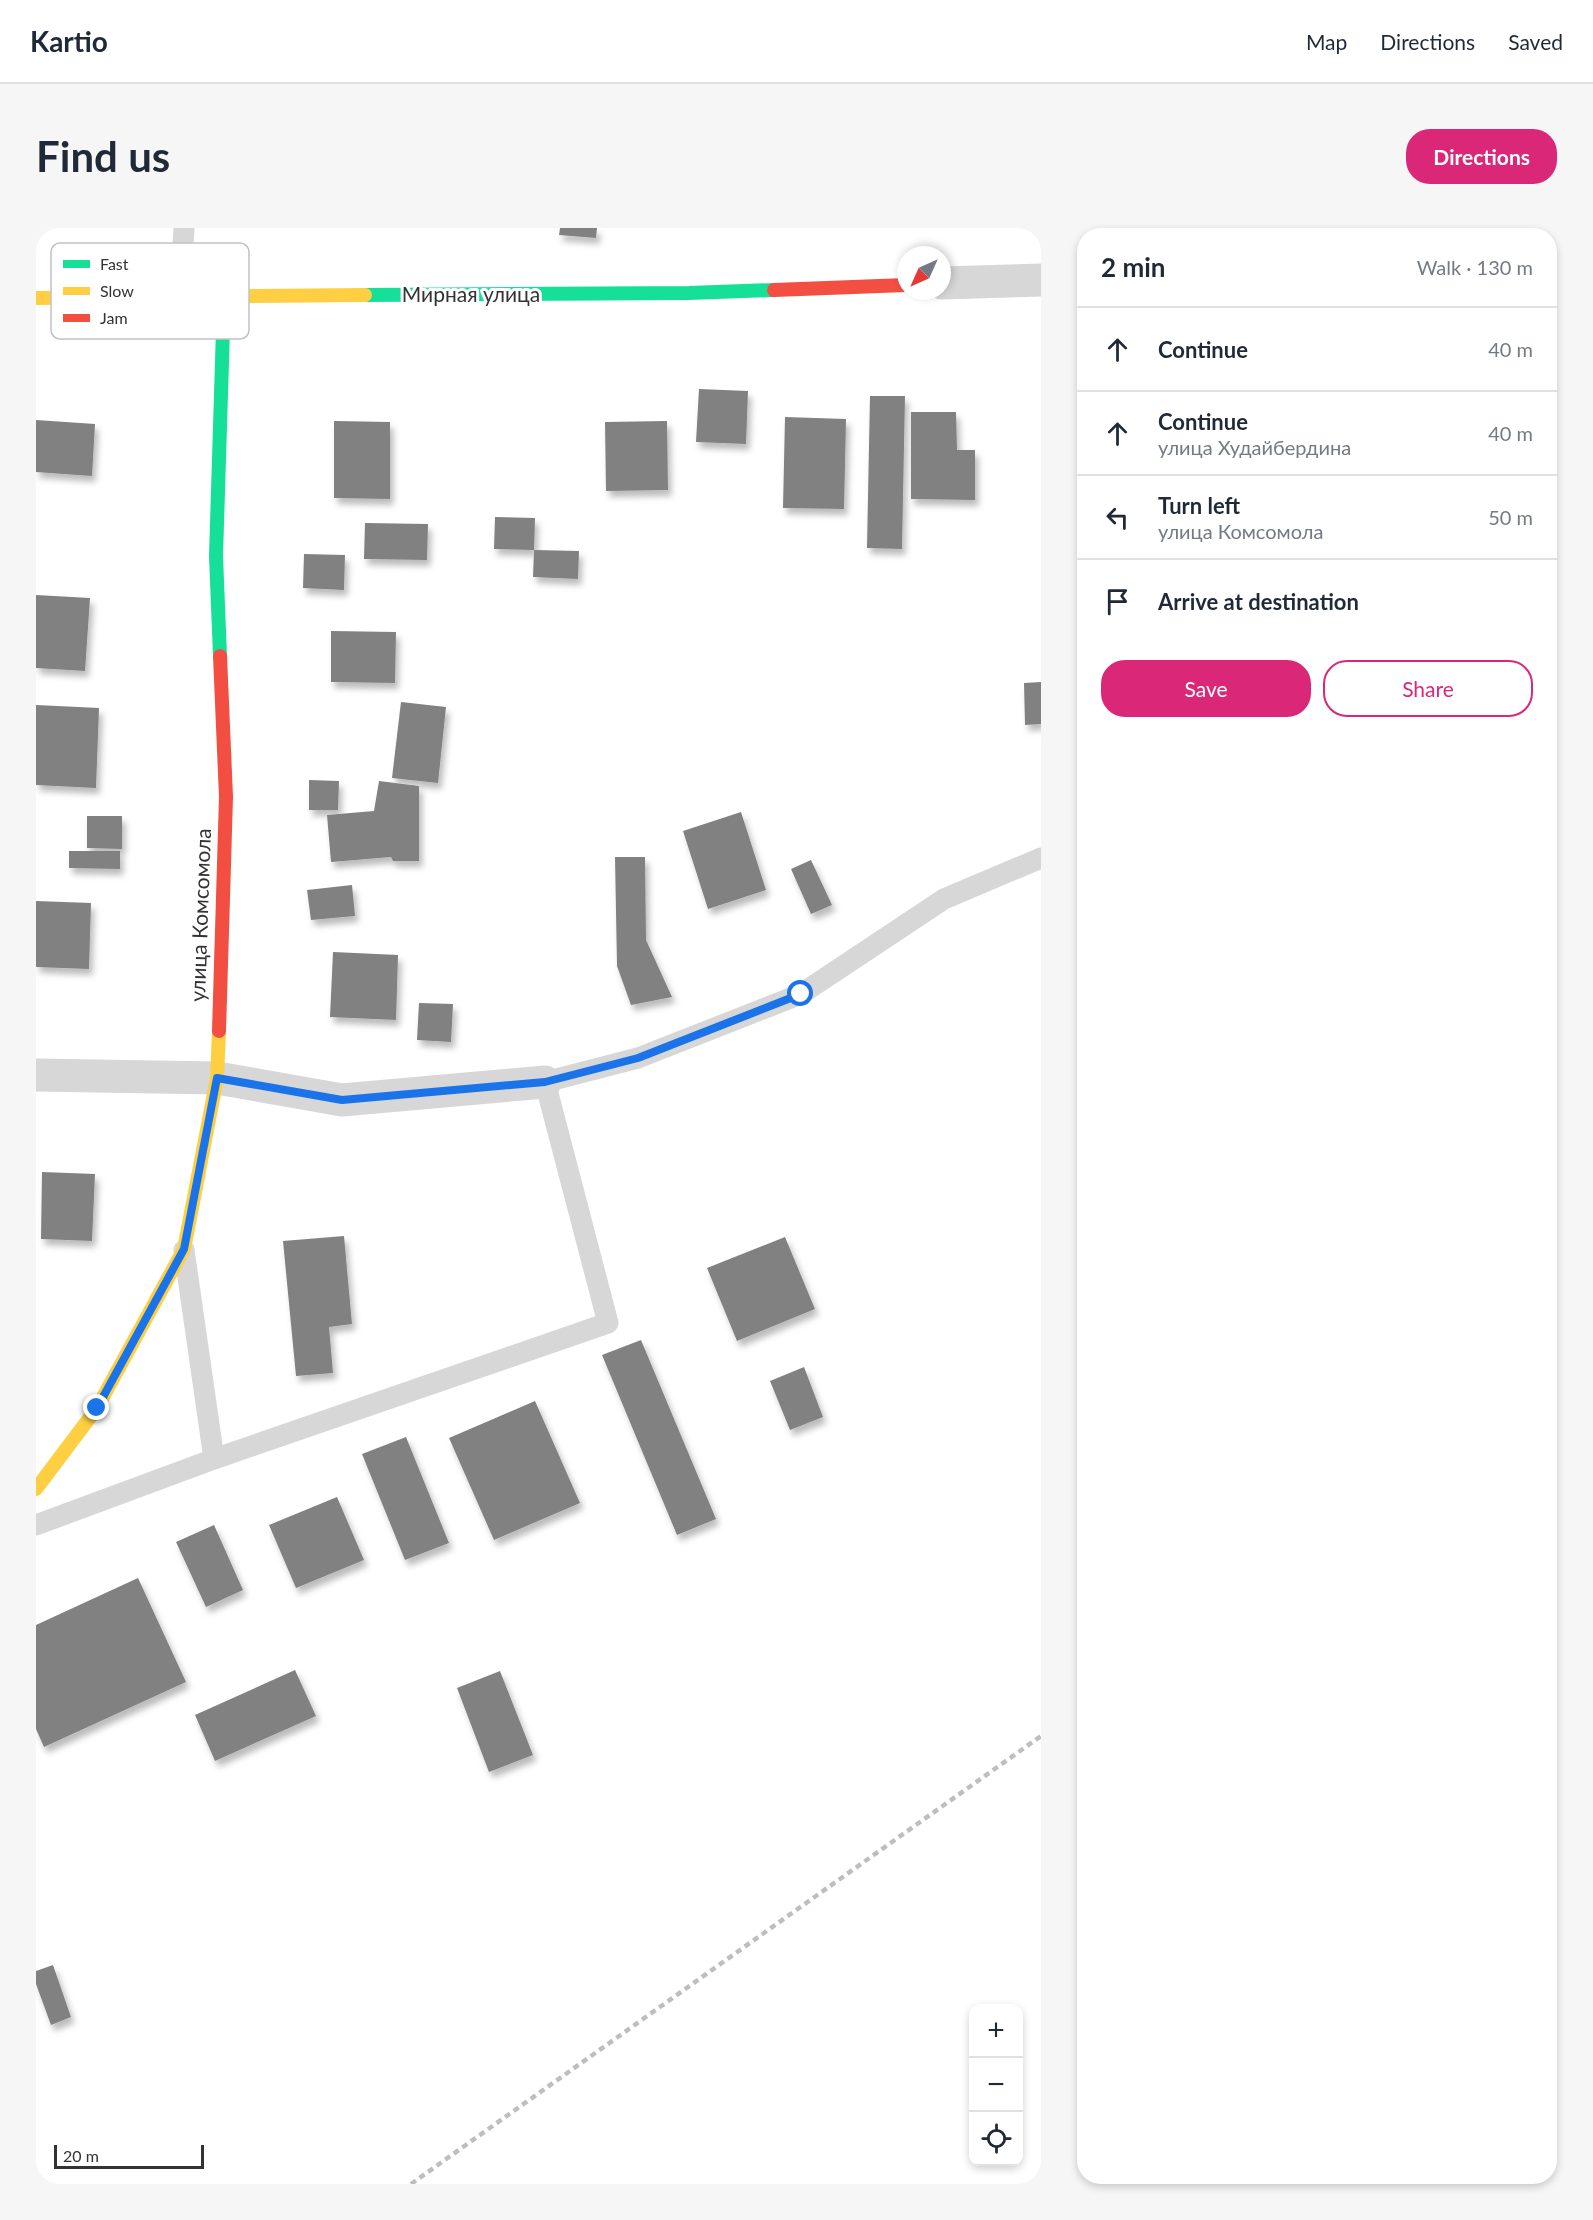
<!DOCTYPE html>
<html lang="en">
<head>
<meta charset="utf-8">
<style>
  body { margin:0; font-family:Lato,sans-serif; background:#f6f6f7; color:#1f2937 }
  .controls { position:absolute; right:18px; bottom:18px; display:grid; overflow:hidden; border-radius:12px; box-shadow:0 3px 9px #0003 }
  .controls button { width:54px; height:54px; display:grid; place-items:center; padding:0; border:0; border-bottom:2px solid #e0e1e3; background:#fff; color:#1f2937; font:30px sans-serif }
  .compass { position:absolute; left:861px; top:18px; width:54px; height:54px; border-radius:50%; background:#fff; box-shadow:0 3px 9px #0003; rotate:225deg }
  .scale { position:absolute; left:18px; bottom:15px; width:150px; box-sizing:border-box; padding-left:6px; border:3px solid #333; border-top:0; font-size:16px; line-height:21px; white-space:nowrap; color:#333; -webkit-text-stroke:4px #fff; paint-order:stroke }
  .stop { position:absolute; width:18px; height:18px; margin:-14px; border:4px solid #1a73e8; border-radius:50%; background:#fff }
  .stop.end { background:#1a73e8; border-color:#fff; box-shadow:0 2px 6px #0008 }
  .list { margin:0; padding:0; list-style:none }
  h2 { display:flex; justify-content:space-between; align-items:center; height:78px; margin:0; padding:0 24px; font-size:26px }
  h2 small { font-size:20px; font-weight:400; color:#747a83 }
  .list li { display:grid; grid-template-columns:39px 1fr auto; gap:18px; align-items:center; box-sizing:border-box; height:84px; padding:0 24px; border-top:2px solid #e0e1e3 }
  .list b { display:block; font-size:22px; white-space:nowrap }
  .list p { margin:0; font-size:20px; white-space:nowrap; color:#747a83 }
  .list em { font-size:20px; font-style:normal; color:#747a83 }
  .actions { display:flex; gap:12px; padding:18px 24px }
  .actions a { flex:1; padding:14px 0; border:2px solid #db2777; border-radius:24px; text-align:center; font-size:21px; color:#db2777 }
  .actions .main { background:#db2777; color:#fff }
  .icon { flex:none; width:33px; height:33px; fill:none; stroke:currentColor; stroke-width:2; stroke-linecap:round; stroke-linejoin:round }
  .map { position:relative; flex:none; width:1005px; height:1956px; overflow:hidden; border-radius:24px }
  header { display:flex; align-items:center; gap:36px; box-sizing:border-box; height:84px; padding:0 30px; background:#fff; border-bottom:2px solid #e0e1e3 }
  header strong { font-size:28px }
  nav { display:flex; gap:33px; margin-inline-start:auto; font-size:21px }
  .intro { display:flex; align-items:center; justify-content:space-between; box-sizing:border-box; height:144px; padding:0 36px }
  h1 { margin:0; font-size:42px }
  .button { padding:15px 27px; border-radius:24px; background:#db2777; color:#fff; font-size:21px; font-weight:700 }
  main { display:flex; gap:36px; padding:0 36px }
  aside { flex:1; background:#fff; border-radius:24px; box-shadow:0 3px 9px #0003 }
  .map>svg:first-child { display:block }
  .building { fill:#818181; filter:url(#shadow) }
  .lines { fill:none; stroke-linecap:round; stroke-linejoin:round }
  .lane { stroke:#d7d7d7; stroke-width:21 }
  .street { stroke:#d7d7d7; stroke-width:33 }
  .fast { stroke:#16e098; stroke-width:14 }
  .slow { stroke:#ffcf43; stroke-width:14 }
  .jam { stroke:#f24e42; stroke-width:14 }
  .rail { stroke:#bebebe; stroke-width:4.5; stroke-dasharray:6 4.5; stroke-linecap:butt }
  .route { stroke:#1a73e8; stroke-width:8 }
  .labels { text-anchor:middle; stroke-width:6; stroke-linejoin:round; paint-order:stroke }
  .street-label { font-size:21px; fill:#333; stroke:#fff }
  .key { fill:#fff; stroke:#c2c2c2; stroke-width:1.5 }
  .key-label { font-size:16px; fill:#333 }
</style>
</head>
<body>
<header>
<strong>Kartio</strong>
<nav><a>Map</a><a>Directions</a><a>Saved</a></nav>
</header>
<div class="intro"><h1>Find us</h1><a class="button">Directions</a></div>
<main>
<div class="map">
<svg width="1005" height="1956" viewBox="0 0 1005 1956">
  <defs>
    <filter id="shadow"><feDropShadow dx="3.5" dy="6" stdDeviation="3" flood-color="#0004"/></filter>
  </defs>
  <rect width="100%" height="100%" fill="#fff"/>
  <path class="building" d="M524 0H561L560 10 523 7Z
    M663 161 712 163 710 216 660 214Z
    M834 168H869L866 321 831 320Z
    M875 184H920L921 222H939V272L875 271Z
    M749 189 810 191 808 281 747 280Z
    M0 192 59 196 56 248 0 244Z
    M298 193 354 194V271L298 270Z
    M631 193 632 262 570 263 569 194Z
    M459 289 499 290 498 322 458 321Z
    M329 295 392 296 391 332 328 331Z
    M498 322 543 323 542 351 497 349Z
    M268 326 309 327 308 362 267 360Z
    M0 367 54 370 49 443 0 440Z
    M295 403 360 404 359 455 295 454Z
    M1005 454V496L989 497 988 455Z
    M365 474 410 479 402 555 356 550Z
    M0 477 63 480 60 560 0 557Z
    M273 552 303 553 302 582H273Z
    M343 553 383 558V633H357L355 629 295 634 291 587 338 583Z
    M705 584 730 662 672 681 647 603Z
    M51 588H86V621L51 620Z
    M33 623H84V641L33 640Z
    M579 629H609L610 712 636 769 595 777 581 738Z
    M775 632 796 677 775 686 755 641Z
    M316 657 319 688 275 692 271 662Z
    M0 673 55 675 53 741 0 739Z
    M297 724 362 727 360 792 294 789Z
    M383 775 417 776 415 814 381 812Z
    M6 944 59 946 56 1013 5 1011Z
    M308 1008 316 1096 293 1099 297 1145 260 1148 247 1013Z
    M749 1009 779 1081 701 1113 671 1040Z
    M605 1112 680 1291 641 1307 566 1127Z
    M768 1139 787 1189 754 1202 734 1153Z
    M499 1173 544 1275 458 1312 413 1210Z
    M370 1209 413 1315 369 1332 326 1226Z
    M301 1269 328 1332 260 1360 233 1297Z
    M178 1297 207 1362 170 1379 140 1314Z
    M102 1350 150 1454 8 1519 0 1501V1397Z
    M259 1442 280 1488 179 1533 159 1487Z
    M464 1443 497 1527 453 1544 421 1460Z
    M17 1737 35 1789 15 1797 0 1756V1743Z"/>
  <g class="lines">
    <path class="lane" d="M148 0 147 18 188 69
      M148 1022 178 1231
      M0 1297 178 1231 572 1095 509 854 602 830 765 766 908 671 1005 630"/>
    <path class="street" d="M906 55 1005 52
      M0 847 181 850 306 872 509 854"/>
    <path class="fast" d="M329 67 653 65 738 62
      M184 428 180 328 188 69"/>
    <path class="slow" d="M0 70 329 67
      M0 1261 61 1180 148 1021 181 850 183 803"/>
    <path class="jam" d="M738 62 870 57
      M183 803 190 569 184 428"/>
    <path class="rail" d="M375 1956 1005 1508"/>
  </g>
  <g class="lines">
    <path class="route" d="M61 1180 148 1021 181 850 306 872 509 854 602 830 765 766"/>
  </g>
  <g class="labels">
    <g class="street-label">
      <text x="435" y="74">Мирная улица</text>
      <text transform="translate(165 687) rotate(-88)" y="7">улица Комсомола</text>
    </g>
  </g>
  <rect x="15" y="15" width="198" height="96" rx="9" class="key"/>
  <rect x="27" y="32" width="27" height="8" fill="#16e098"/>
  <rect x="27" y="59" width="27" height="8" fill="#ffcf43"/>
  <rect x="27" y="86" width="27" height="8" fill="#f24e42"/>
  <g class="key-label">
    <text x="64" y="42">Fast</text>
    <text x="64" y="69">Slow</text>
    <text x="64" y="96">Jam</text>
  </g>
</svg>
<div class="controls">
<button>+</button>
<button>−</button>
<button><svg class="icon" aria-label="locate" viewBox="0 0 24 24"><circle cx="12" cy="12" r="6"/><path d="M12 2v4M12 18v4M2 12h4M18 12h4"/></svg></button>
</div>
<svg class="compass" viewBox="-18 -18 36 36"><path d="M0-13l5 13h-10z" fill="#e53935"/><path d="M0 13l5-13h-10z" fill="#747a83"/></svg>
<div class="scale">20 m</div>
<div class="stop" style="left:765px;top:766px"></div>
<div class="stop end" style="left:61px;top:1180px"></div>
</div>
<aside>
<h2>2 min<small>Walk · 130 m</small></h2>
<ul class="list">
<li><svg class="icon" aria-label="ahead" viewBox="0 0 24 24"><path d="M12 20V5M6 11l6-6 6 6"/></svg><div><b>Continue</b></div><em>40 m</em></li>
<li><svg class="icon" aria-label="ahead" viewBox="0 0 24 24"><path d="M12 20V5M6 11l6-6 6 6"/></svg><div><b>Continue</b><p>улица Худайбердина</p></div><em>40 m</em></li>
<li><svg class="icon" aria-label="left" viewBox="0 0 24 24"><path d="M17 20v-9H6M10 6l-5 5 5 5"/></svg><div><b>Turn left</b><p>улица Комсомола</p></div><em>50 m</em></li>
<li><svg class="icon" aria-label="arrive" viewBox="0 0 24 24"><path d="M6 21V4h12l-3 4 3 4H6"/></svg><div><b>Arrive at destination</b></div></li>
</ul>
<div class="actions"><a class="main">Save</a><a>Share</a></div>
</aside>
</main>
</body>
</html>
